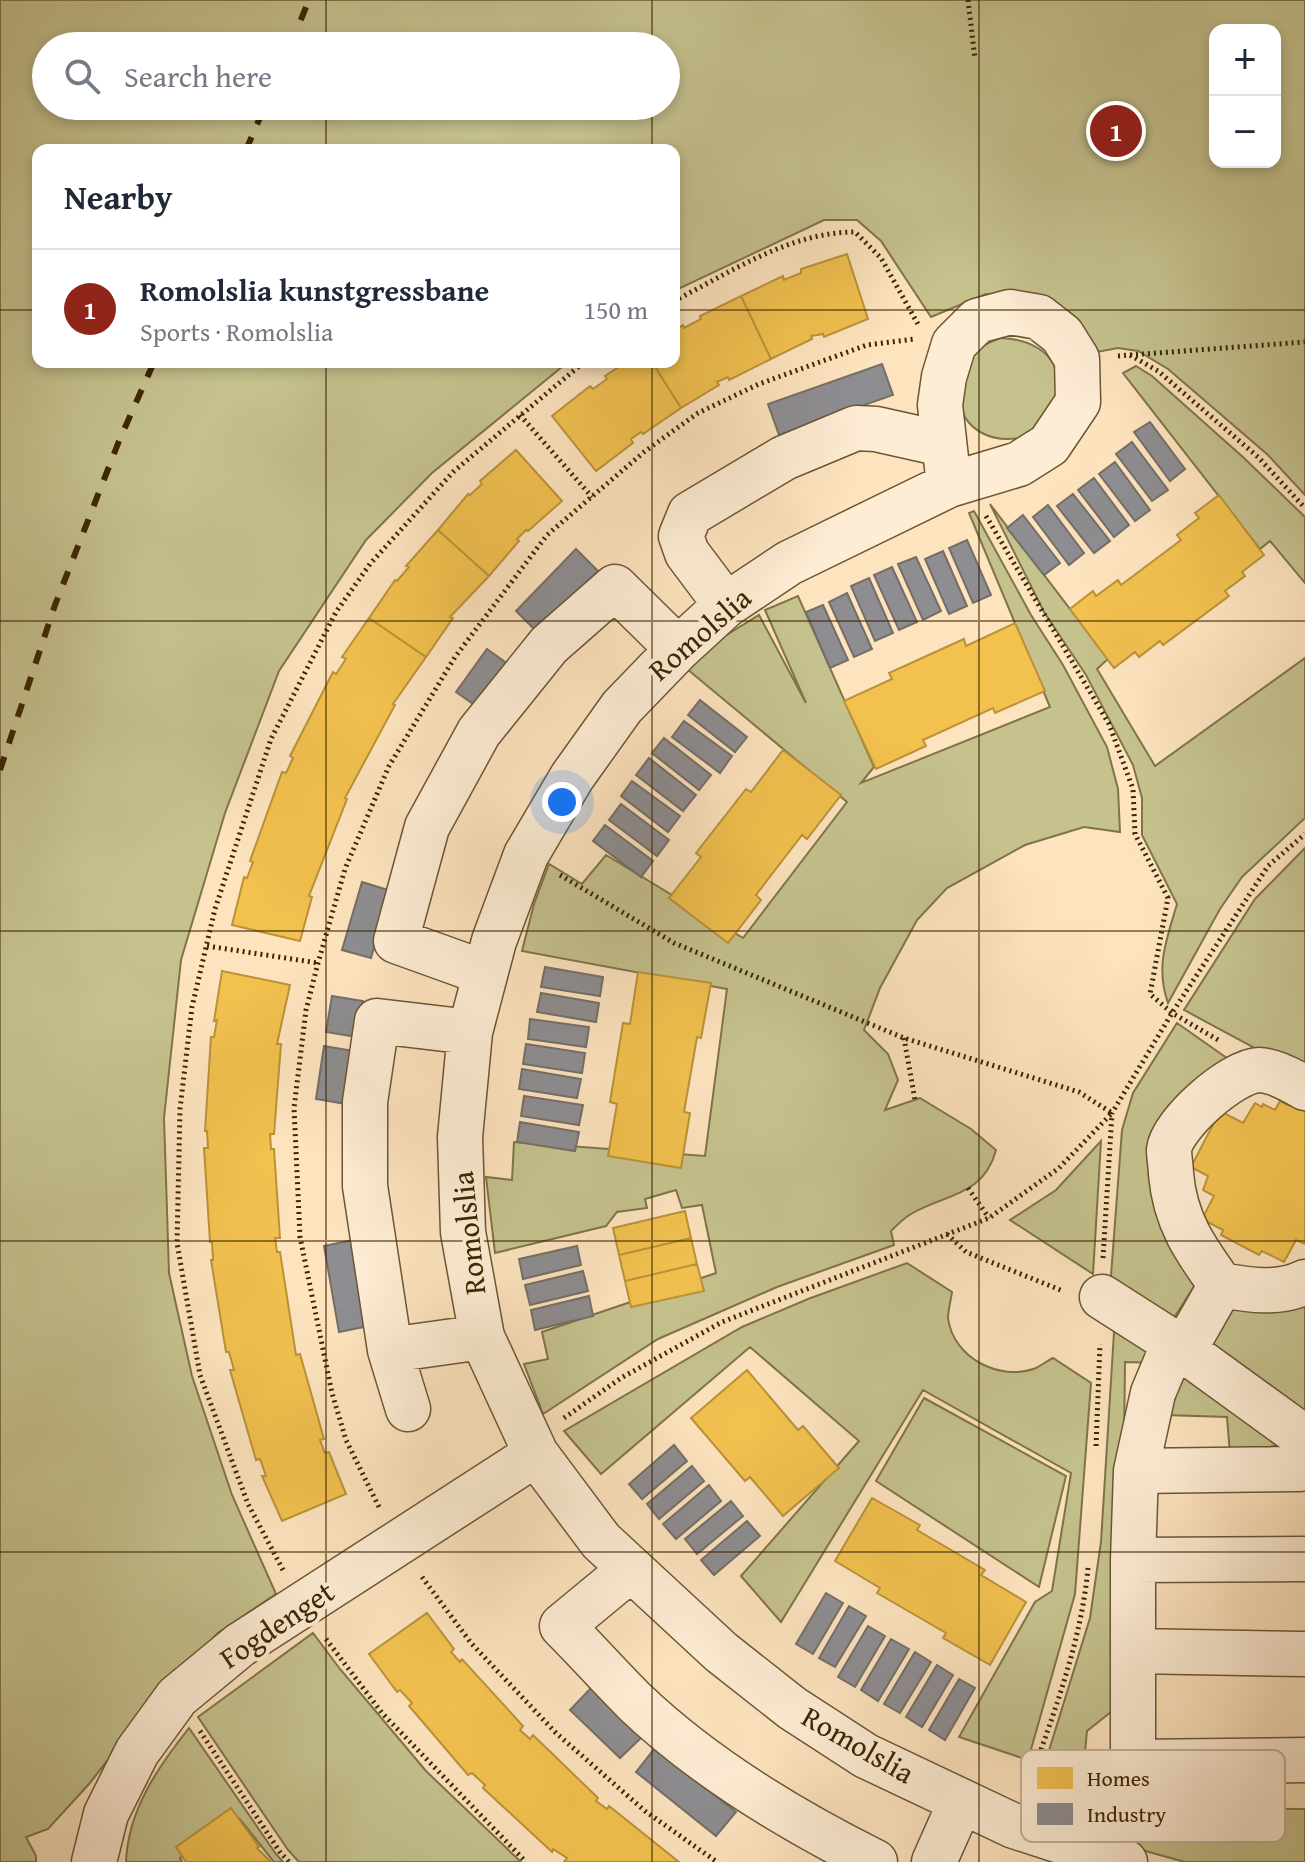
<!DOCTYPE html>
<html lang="en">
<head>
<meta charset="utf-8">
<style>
  body { margin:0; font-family:"Gentium Book Plus",serif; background:#f6f6f7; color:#1f2937 }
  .controls { position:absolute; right:24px; top:24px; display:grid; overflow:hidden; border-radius:16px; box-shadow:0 4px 12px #0003 }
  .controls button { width:72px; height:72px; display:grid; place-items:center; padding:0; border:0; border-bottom:2px solid #e0e1e3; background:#fff; color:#1f2937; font:40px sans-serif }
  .you { position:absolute; left:562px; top:802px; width:28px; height:28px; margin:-20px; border:6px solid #fff; border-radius:50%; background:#1a73e8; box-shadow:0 0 0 12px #1a73e833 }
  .badge { display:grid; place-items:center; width:52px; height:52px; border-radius:50%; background:#8f2418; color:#fff; font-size:26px; font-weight:700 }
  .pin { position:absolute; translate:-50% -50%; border:4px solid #fff; box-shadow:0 2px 8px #0006 }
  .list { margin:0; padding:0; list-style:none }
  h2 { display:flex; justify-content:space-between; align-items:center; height:104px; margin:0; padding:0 32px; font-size:34px }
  h2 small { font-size:26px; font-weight:400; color:#747a83 }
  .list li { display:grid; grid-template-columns:52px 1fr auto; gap:24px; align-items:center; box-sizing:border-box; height:120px; padding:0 32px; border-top:2px solid #e0e1e3 }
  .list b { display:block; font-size:30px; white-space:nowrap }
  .list p { margin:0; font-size:26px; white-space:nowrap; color:#747a83 }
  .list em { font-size:26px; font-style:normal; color:#747a83 }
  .icon { flex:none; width:44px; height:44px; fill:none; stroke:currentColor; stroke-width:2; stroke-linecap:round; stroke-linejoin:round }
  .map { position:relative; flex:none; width:1305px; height:1862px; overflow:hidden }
  .search { position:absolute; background:#fff; box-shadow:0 4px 12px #0003; left:32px; top:32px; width:648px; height:88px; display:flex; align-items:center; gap:20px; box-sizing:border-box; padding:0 28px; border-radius:44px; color:#747a83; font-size:30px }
  .panel { position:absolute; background:#fff; box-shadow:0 4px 12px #0003; left:32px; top:144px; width:648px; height:224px; border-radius:16px }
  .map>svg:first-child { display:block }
  .green { fill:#c5c28e; stroke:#807448; stroke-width:2; fill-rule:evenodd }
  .homes { fill:#f2c14e; stroke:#bb9238; stroke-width:2 }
  .industry { fill:#8d8d92; stroke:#756e67; stroke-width:2 }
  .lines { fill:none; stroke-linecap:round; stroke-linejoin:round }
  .minor-casing { stroke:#6c5632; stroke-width:47 }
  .path { stroke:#3c2603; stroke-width:5; stroke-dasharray:2 4; stroke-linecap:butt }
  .minor { stroke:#feedd5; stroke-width:44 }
  .rail { stroke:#3c2603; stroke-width:6; stroke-dasharray:14 14; stroke-linecap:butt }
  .grid { fill:none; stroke:#3c2603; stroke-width:2; stroke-opacity:0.55 }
  .labels { text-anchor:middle; stroke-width:8; stroke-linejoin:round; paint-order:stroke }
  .street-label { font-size:30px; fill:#3c2603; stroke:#feedd5 }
  .key { fill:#feedd5; stroke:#c4b196; stroke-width:2 }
  .key-label { font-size:22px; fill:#3c2603 }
</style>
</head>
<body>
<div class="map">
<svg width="1305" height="1862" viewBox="0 0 1305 1862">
  <rect width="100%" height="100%" fill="#fde4bf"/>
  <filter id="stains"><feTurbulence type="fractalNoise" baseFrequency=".0025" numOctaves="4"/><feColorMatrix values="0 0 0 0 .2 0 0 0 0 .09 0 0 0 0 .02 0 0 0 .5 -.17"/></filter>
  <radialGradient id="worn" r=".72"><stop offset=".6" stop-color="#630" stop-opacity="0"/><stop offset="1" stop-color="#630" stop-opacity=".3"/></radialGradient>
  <path class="green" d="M0 0H1305V495L1268 455 1168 369 1138 351 1118 348 1097 352 1032 297 986 294 931 317 881 241 857 220H824L674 291V150H38V362H568L432 473 366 540 279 671 225 813 181 960 164 1118 169 1273 192 1376 232 1495 276 1594 218 1633 161 1692 89 1784 48 1829 26 1837 36 1856V1862H0ZM1215 30H1275V162H1215ZM46 46H666V106H46Z
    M1001 338C1027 339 1054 350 1058 379 1059 383 1061 387 1060 391 1057 402 1039 425 1032 435 951 460 930 360 1001 338Z
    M1136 366 1152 376 1244 458 1305 517V583L1270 541 1260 549 1123 373Z
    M990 504 1108 659 1097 669 1155 766 1305 658V818L1242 877 1220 909 1168 1003C1155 966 1167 939 1177 904L1142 835V798L1133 765 1086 675 1044 612Z
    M974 511 1031 615 1063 665 1107 747 1118 789 1120 832 1084 827 1025 845 947 888 917 920 880 988 864 1030 888 1054 898 1080 885 1110 920 1098 971 1129 996 1150C984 1196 945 1194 911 1214 904 1218 897 1225 891 1231L894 1245 777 1287 658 1339 543 1414 524 1364 548 1359 542 1332 716 1273 702 1205 682 1208 676 1190 645 1199 647 1208 617 1212 606 1226 495 1253 486 1177 512 1180 514 1142 705 1156 727 989 522 951 534 904 549 864 582 884 606 855 743 938 847 802 687 669 720 639 759 615 806 703 765 610 798 596 874 767 861 783 1050 707 969 513Z
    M1305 848V1075L1184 1010 1255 899Z
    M1177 1023 1234 1063 1177 1105 1195 1285 1170 1324 1110 1289 1122 1130 1133 1093Z
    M1101 1141 1093 1274 1010 1220 1056 1190Z
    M907 1263 952 1292C951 1300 948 1310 948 1318 953 1358 1000 1382 1036 1368 1042 1365 1047 1361 1053 1358L1091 1383 1075 1594 1028 1760 959 1737 1035 1602 1052 1591 1071 1473 923 1390 781 1622 741 1576 859 1441 750 1347 601 1474 564 1431 742 1327 808 1299Z
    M1305 1292V1420L1209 1350 1219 1307Z
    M1120 1327 1156 1352 1157 1363 1125 1362 1121 1704 1087 1731 1083 1772 1050 1782 1043 1770 1090 1618 1101 1542 1114 1332Z
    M1179 1368 1291 1443 1230 1454 1227 1417 1165 1415Z
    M924 1398 1066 1476 1039 1587 876 1481Z
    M313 1633 340 1669 426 1771 521 1862H299L288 1850 198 1717Z
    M189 1728 276 1854 283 1862H274L239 1818 180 1858 182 1862H126C128 1810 158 1767 189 1728Z
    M1089 1792V1807L1305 1809V1862H1185L1037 1821V1808L1068 1793Z"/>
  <path class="homes" d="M847 254 868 319 824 337 823 334 811 336 812 339 771 359 741 296 783 276 784 280 801 273V269Z
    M741 296 771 359 729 380 728 377 717 382 719 385 681 408 652 362H674V331L683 325 684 328 701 319 700 316Z
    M626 362H652L681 408 643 434 641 432 631 439 633 443 596 471 552 416 590 386 593 389 607 379 605 376Z
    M516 450 562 501 528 531 526 530 517 539 519 541 489 576 438 530 468 494 470 495 482 484 480 481Z
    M1219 495 1264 555 1242 572 1245 576 1225 591 1229 596 1163 645 1160 641 1139 657 1135 652 1114 668 1070 609 1093 591 1096 596 1118 580 1121 585 1181 540 1177 535 1199 518 1195 513Z
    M438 530 489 576 450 617 453 618 426 657 369 618 395 580 397 581 409 567 406 566Z
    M369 618 426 657 393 704 395 705 345 798 347 799 309 896 312 897 300 941 232 925 244 877 247 878 253 862 250 861 282 772 286 773 293 758 290 756 333 672 336 674 346 659 342 657Z
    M1015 623 1045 691 995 713 993 708 923 740 926 746 876 769 844 701 892 679 889 673 964 639 966 646Z
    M783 750 841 795 807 839 802 835 756 895 761 900 728 943 669 898 701 857 696 853 746 789 751 792Z
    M222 971 290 985 277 1044H281L274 1134H270L271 1149H274L280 1238H275L277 1252H280L296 1355 300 1354 324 1439 320 1440 325 1453 329 1452 346 1494 282 1521 262 1476H266L260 1459 256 1460 230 1370H234L229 1352H226L211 1260H213L212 1242H210L204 1148H208L207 1131H205L211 1037H214L217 1020 214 1021Z
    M638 972 711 983 701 1038 697 1037 684 1112 690 1113 681 1168 608 1156 617 1104 610 1102 623 1023 630 1024Z
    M1280 1101 1288 1105 1289 1102 1305 1111V1244L1296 1240 1284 1262 1262 1251 1259 1255 1221 1235 1223 1230 1202 1219 1214 1196 1203 1190 1208 1176 1191 1167 1220 1111 1243 1123 1255 1103 1262 1107 1263 1104 1275 1110Z
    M685 1211 691 1238 619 1255 613 1228Z
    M691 1238 697 1264 625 1281 619 1255Z
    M697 1264 704 1291 631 1307 625 1281Z
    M747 1370 798 1430 803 1426 839 1468 783 1516 750 1477 745 1481 691 1418Z
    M872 1498 920 1525 917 1530 985 1570 981 1575 1026 1602 990 1665 943 1638 946 1633 877 1593 880 1588 835 1561Z
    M427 1613 454 1649 451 1652 460 1662 462 1659 523 1726 520 1730 530 1739 533 1735 598 1798 596 1801 607 1809 609 1806 679 1862H564L567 1858 553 1849 552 1852 483 1788 485 1785 472 1773 468 1775 409 1706 412 1703 400 1690 397 1692 369 1654Z
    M231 1808 259 1847 257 1848 271 1862H186L176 1847Z"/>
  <path class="industry" d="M882 364 893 395 779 435 768 404Z
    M1150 422 1185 469 1170 481 1134 432Z
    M1132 442 1168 490 1152 501 1116 454Z
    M1115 462 1150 510 1135 521 1099 474Z
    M1094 478 1129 525 1114 537 1078 490Z
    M1073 494 1110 541 1094 553 1057 506Z
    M1048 505 1084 553 1069 565 1033 517Z
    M1023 515 1060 563 1044 575 1007 528Z
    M967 540 991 595 973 603 949 548Z
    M576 549 598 571 538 633 516 611Z
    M943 551 967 606 949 614 925 559Z
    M916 557 941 611 923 620 898 564Z
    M892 567 917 622 899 630 874 575Z
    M869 578 893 633 875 641 851 586Z
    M847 593 872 649 854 657 829 602Z
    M823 605 848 660 830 668 806 612Z
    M487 649 512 667 482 710 456 692Z
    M700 700 747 737 735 752 688 715Z
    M684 721 732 756 720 773 672 737Z
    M664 738 711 775 699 790 652 753Z
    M649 758 696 795 683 811 636 775Z
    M632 781 680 816 668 832 621 796Z
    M621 804 669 840 657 856 609 820Z
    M605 825 653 861 641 877 593 841Z
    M362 882 391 891 371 958 342 950Z
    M545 967 603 977 600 996 541 987Z
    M541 993 599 1003 596 1022 537 1012Z
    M332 996 363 1001 357 1037 326 1032Z
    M530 1019 589 1027 586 1047 528 1039Z
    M526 1044 585 1053 582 1073 523 1064Z
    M324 1046 354 1051 346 1104 316 1099Z
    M522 1069 581 1079 577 1098 519 1089Z
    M524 1096 583 1105 579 1125 521 1116Z
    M520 1122 579 1132 575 1151 517 1142Z
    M353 1240 369 1326 339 1332 324 1246Z
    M577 1246 581 1265 523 1279 519 1259Z
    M583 1271 588 1291 530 1305 525 1285Z
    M589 1296 593 1316 535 1330 531 1310Z
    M674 1445 687 1461 642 1499 629 1484Z
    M692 1466 704 1481 659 1519 647 1504Z
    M709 1485 721 1501 676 1539 663 1524Z
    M731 1501 743 1516 697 1554 685 1539Z
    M747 1521 760 1536 714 1575 701 1560Z
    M826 1593 843 1603 813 1654 796 1644Z
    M849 1606 866 1616 835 1667 819 1658Z
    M868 1626 885 1636 855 1687 838 1677Z
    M891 1639 909 1649 878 1701 861 1690Z
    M915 1652 931 1662 900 1713 884 1704Z
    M937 1665 953 1675 922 1727 906 1717Z
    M959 1679 975 1688 945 1740 929 1730Z
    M592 1687 642 1737 620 1758 570 1710Z
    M655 1748 736 1812 716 1836 636 1772Z"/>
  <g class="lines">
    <g class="minor-casing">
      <path id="minor" d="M949 485 940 405 944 377 954 344 977 321 1010 312 1039 317 1062 335 1077 359 1078 402 1049 445 1019 464 949 485 789 563 726 605 678 649 622 707 572 777 526 855 494 941 470 1032 460 1137 463 1232 482 1337 536 1454 601 1541 721 1652 792 1708 866 1756 1014 1826 1125 1862
        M726 605 687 553 681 536 690 514 784 458 856 428 876 429 943 444
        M485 973 396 941 427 827 479 732 549 645 615 587 678 649
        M1305 1088C1293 1081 1273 1070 1259 1070 1232 1071 1172 1124 1169 1150 1169 1157 1171 1167 1171 1174 1175 1221 1195 1249 1221 1285 1248 1290 1279 1295 1305 1282
        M1102 1297 1174 1343 1305 1438
        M390 1350 482 1337
        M1184 1350 1221 1285
        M408 1409 390 1350 365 1186V1102L377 1021 470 1032
        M1136 1471 1153 1393 1174 1343
        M1305 1559 1133 1560V1762L1305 1760
        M1133 1560 1136 1471 1300 1469 1305 1463
        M631 1569 562 1626C587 1651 610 1677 635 1702 704 1768 789 1819 875 1862
        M1133 1651 1305 1654
        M94 1862 106 1814 137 1752 177 1697 240 1645 536 1454
        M934 1862 961 1801"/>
    </g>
    <path class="path" d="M968 0 975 59
      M674 301C731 272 790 232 855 232L881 258 919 326
      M1130 355 1305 342
      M1118 356 1130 355 1158 371 1258 457 1305 508
      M520 415 592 497
      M986 516 1109 724 1133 789 1135 834 1168 898 1150 994 1172 1013 1220 1041
      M560 875 674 943 904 1038 1079 1092 1112 1113 1059 1168 989 1218 722 1322 621 1378 564 1418
      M207 946 318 963
      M904 1038 915 1100
      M968 1188 989 1218
      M947 1234 966 1252 1063 1291
      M1103 1258 1112 1113 1172 1013 1268 866 1305 834
      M1096 1446 1100 1344
      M379 1507 346 1440 332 1393 300 1237 294 1108 306 1010 318 963 345 869 389 766 455 657 547 535 644 452 698 413 759 384 867 345 914 339
      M283 1570 248 1504 200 1375 177 1243 180 1109 192 1007 215 909 271 739 336 612 370 564 453 472 584 362
      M422 1577 471 1643 556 1733 645 1811 717 1862
      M326 1639 382 1713 526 1862
      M200 1731 280 1852 289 1862
      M1027 1789C1052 1718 1081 1644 1088 1568
      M1049 1793 1096 1776"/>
    <use href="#minor" class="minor"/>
    <path class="rail" d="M290 46 309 0
      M246 150 265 106
      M0 770 55 605 119 441 154 362"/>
  </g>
  <path class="grid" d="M326 0V46M652 0V46M979 0V1862M326 106V150M652 106V150M0 310H38M674 310H1305M326 362V1862M652 362V1862M0 621H1305M0 931H1305M0 1241H1305M0 1552H1305"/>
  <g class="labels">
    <g class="street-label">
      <text transform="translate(700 634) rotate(-41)" y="10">Romolslia</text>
      <text transform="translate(469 1233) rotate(-96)" y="10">Romolslia</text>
      <text transform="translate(277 1625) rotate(-34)" y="10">Fogdenget</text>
      <text transform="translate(858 1745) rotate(30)" y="10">Romolslia</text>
    </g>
  </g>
  <rect x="1021" y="1750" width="264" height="92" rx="12" class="key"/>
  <rect x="1037" y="1767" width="36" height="22" fill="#f2c14e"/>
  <rect x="1037" y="1803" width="36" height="22" fill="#8d8d92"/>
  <g class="key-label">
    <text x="1087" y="1786">Homes</text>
    <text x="1087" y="1822">Industry</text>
  </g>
  <rect width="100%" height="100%" filter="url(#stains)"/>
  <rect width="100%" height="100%" fill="url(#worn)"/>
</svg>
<div class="controls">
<button>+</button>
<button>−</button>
</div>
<div class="you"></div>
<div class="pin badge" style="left:1116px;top:131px">1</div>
<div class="search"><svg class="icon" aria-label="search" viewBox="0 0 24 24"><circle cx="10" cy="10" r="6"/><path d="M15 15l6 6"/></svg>Search here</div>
<section class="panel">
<h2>Nearby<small></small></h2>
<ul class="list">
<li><span class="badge">1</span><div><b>Romolslia kunstgressbane</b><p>Sports · Romolslia</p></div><em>150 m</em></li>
</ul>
</section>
</div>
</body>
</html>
